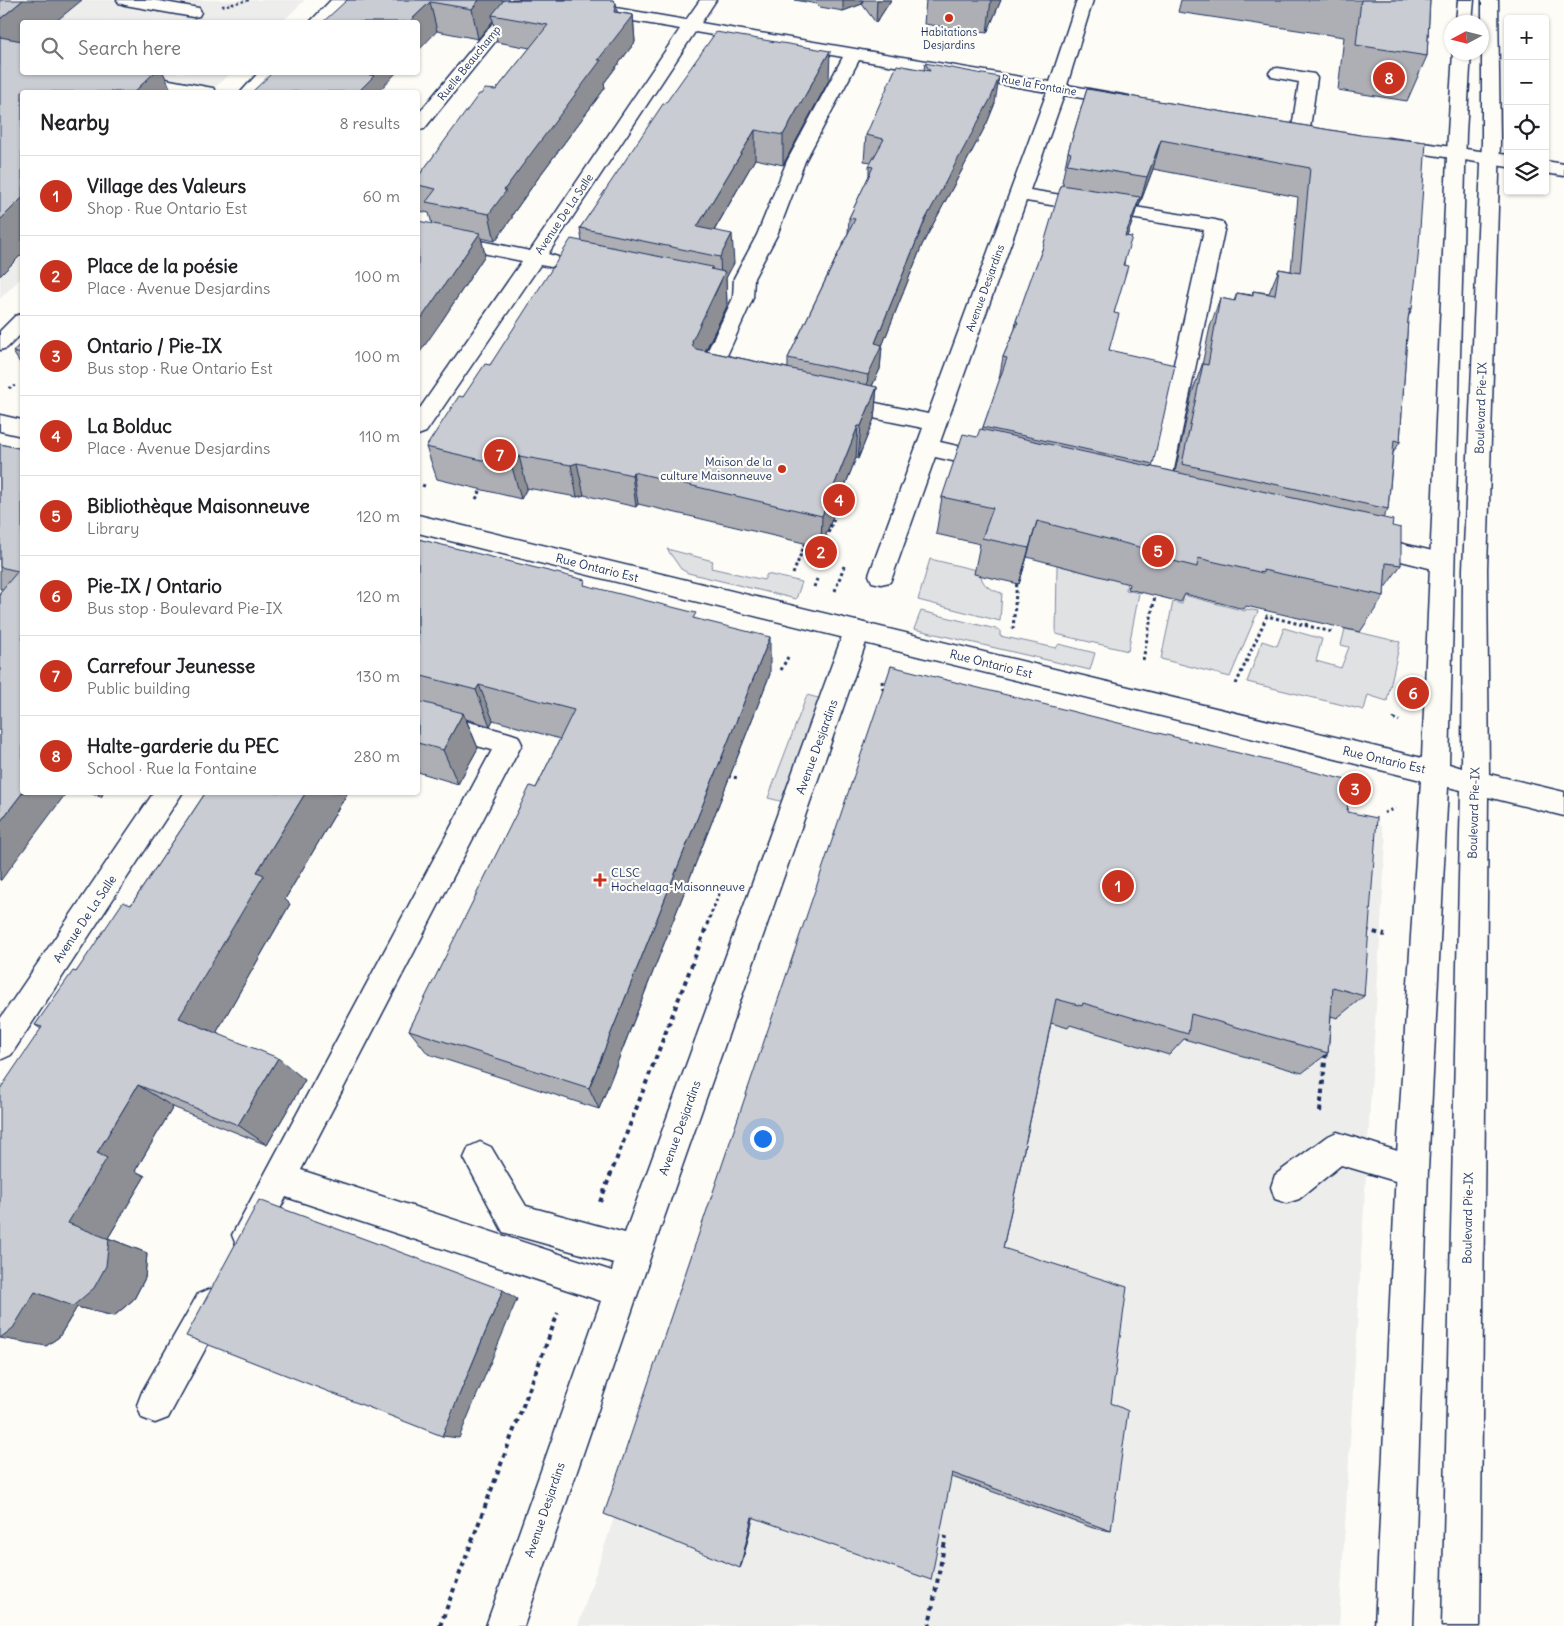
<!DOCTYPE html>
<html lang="en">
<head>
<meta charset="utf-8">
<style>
  body { margin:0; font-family:Delius,sans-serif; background:#f6f6f6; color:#202124 }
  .controls { position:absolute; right:15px; top:15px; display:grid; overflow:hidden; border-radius:5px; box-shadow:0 1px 4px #0004 }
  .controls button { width:45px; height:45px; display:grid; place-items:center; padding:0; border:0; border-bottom:1px solid #e0e0e0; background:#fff; color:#202124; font:25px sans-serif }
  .compass { position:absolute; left:1444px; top:15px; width:45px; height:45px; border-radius:50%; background:#fff; box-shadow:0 1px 4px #0004; rotate:263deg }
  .you { position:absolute; left:762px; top:1138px; width:18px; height:18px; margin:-12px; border:4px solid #fff; border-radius:50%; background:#1a73e8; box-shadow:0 0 0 8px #1a73e833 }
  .badge { display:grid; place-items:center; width:32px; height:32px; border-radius:50%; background:#c8321e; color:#fff; font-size:16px; font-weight:700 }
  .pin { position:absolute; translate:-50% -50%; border:2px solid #fff; box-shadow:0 1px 5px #0006 }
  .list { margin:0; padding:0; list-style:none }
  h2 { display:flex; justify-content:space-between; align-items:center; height:65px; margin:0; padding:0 20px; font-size:21px }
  h2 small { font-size:16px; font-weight:400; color:#757577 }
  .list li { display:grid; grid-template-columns:32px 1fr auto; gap:15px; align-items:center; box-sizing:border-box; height:80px; padding:0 20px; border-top:1px solid #e0e0e0 }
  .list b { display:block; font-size:19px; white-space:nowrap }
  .list p { margin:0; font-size:16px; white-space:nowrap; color:#757577 }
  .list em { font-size:16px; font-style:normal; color:#757577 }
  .icon { flex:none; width:28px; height:28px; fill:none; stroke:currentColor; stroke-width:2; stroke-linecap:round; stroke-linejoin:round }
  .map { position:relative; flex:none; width:1564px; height:1626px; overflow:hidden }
  .search { position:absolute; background:#fff; box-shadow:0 1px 4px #0004; left:20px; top:20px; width:400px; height:55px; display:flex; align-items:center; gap:12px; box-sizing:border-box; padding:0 18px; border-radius:5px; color:#757577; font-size:19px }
  .panel { position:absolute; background:#fff; box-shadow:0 1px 4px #0004; left:20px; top:90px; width:400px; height:705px; border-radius:5px }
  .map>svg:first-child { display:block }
  .built { fill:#edeeec }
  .green { fill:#e0e1e3; stroke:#7e88a0 }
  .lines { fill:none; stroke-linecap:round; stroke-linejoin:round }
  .minor-casing { stroke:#1b2f5e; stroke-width:3 }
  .major-casing { stroke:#1b2f5e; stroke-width:3 }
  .path-far2 { stroke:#1b2f5e; stroke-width:2; stroke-dasharray:2.5 2.5; stroke-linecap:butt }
  .path-far1 { stroke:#1b2f5e; stroke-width:3; stroke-dasharray:3 3; stroke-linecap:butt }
  .path { stroke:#1b2f5e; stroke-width:4; stroke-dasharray:4.5 4.5; stroke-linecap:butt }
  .minor { fill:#fdfcf7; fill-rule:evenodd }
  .major { fill:#fdfcf7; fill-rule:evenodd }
  .wall { fill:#adafb5; stroke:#1b2f5e; fill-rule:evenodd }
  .shaded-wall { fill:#8d8f94; stroke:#1b2f5e }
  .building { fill:#c9ccd3; stroke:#1b2f5e }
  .poi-dot { fill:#c8321e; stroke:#fdfcf7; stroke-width:2 }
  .labels { text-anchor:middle; stroke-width:4.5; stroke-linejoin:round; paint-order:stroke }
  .far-poi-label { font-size:11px; fill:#1b2f5e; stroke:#fdfcf7 }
  .far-street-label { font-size:11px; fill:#1b2f5e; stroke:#fdfcf7 }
  .street-label { font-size:12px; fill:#1b2f5e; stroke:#fdfcf7 }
  .poi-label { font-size:12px; fill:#1b2f5e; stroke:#fdfcf7; text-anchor:end }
</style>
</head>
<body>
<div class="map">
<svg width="1564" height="1626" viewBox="0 0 1564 1626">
  <rect width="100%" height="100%" fill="#fdfcf7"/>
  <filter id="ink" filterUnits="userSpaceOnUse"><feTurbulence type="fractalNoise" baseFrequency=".02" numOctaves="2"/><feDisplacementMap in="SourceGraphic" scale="10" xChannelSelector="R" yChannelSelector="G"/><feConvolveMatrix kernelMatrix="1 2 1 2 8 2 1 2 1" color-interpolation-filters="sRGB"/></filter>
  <g filter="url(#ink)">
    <path class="built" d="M0 0H305L282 22H22V72L231 73 210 92H22V277L0 299Z
      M896 694 1358 812 1374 818 1382 828 1386 841 1339 1626H578L886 697Z"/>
    <path class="green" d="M667 549 713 561 711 568 764 580 767 574 802 582 796 599 688 573 681 569Z
      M930 559 980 571C981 585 990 590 1002 593L1000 621 918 600Z
      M1057 565 1127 582 1126 590 1139 593 1128 651 1056 634Z
      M1184 595 1245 611 1246 609 1258 611 1230 677 1161 659 1173 602 1182 604Z
      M921 611 1000 630V636L1056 648 1059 644 1095 653 1090 670 914 629Z
      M1284 628 1322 639 1316 661 1341 668 1349 647 1341 645 1345 629 1400 642 1387 701 1368 695 1364 710 1247 682 1262 641 1277 646Z
      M807 695 822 699 784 802 768 798Z"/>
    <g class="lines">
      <g class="minor-casing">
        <path id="minor" d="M117 0H153L193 7 199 8 201 12 199 16 193 17 125 5 119 3Z
          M331 0H348L327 22H310Z
          M512 0H529L424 129 418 130V114Z
          M532 0H569L686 20 700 0H716L701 23 1050 82 1077 0H1093L1067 85 1123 95 1129 96 1132 100 1129 104 1123 105 1064 95 1030 190 1215 220 1222 222 1225 226 1168 498 1164 504 1156 506 1148 504 1144 498 1204 230 1026 201 940 442 1001 456 1004 462 1001 468 993 470 935 457 893 575 890 582 881 584 872 582 869 575 923 428 838 411 830 408 827 403 830 398 838 395 928 414 1047 92 859 60 805 161 777 235 754 278 753 298 720 371 728 373 731 378 728 383 720 385 699 380 696 375 733 298 734 278 757 235 787 161 843 57 695 32 548 254 558 257 561 261 558 265 551 267 540 265 426 432 418 435V411L522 261 418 240V228L530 251 680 29 540 5 534 3Z
          M1278 68 1314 74 1317 78 1310 128 1307 132 1301 133 1295 132 1292 128 1299 82 1272 77 1269 73 1272 69Z
          M259 72H277L258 92H241Z
          M133 73 207 87 213 88 216 92H182L127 82 124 78 127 74Z
          M1388 138 1508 155V167L1382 147 1379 143 1382 139Z
          M1545 161 1564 164V176L1545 173Z
          M22 314V333L7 348 0 350V331L15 316Z
          M1365 535 1441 553 1450 556 1453 562 1450 568 1441 571 1357 550 1353 544 1357 538Z
          M857 621 866 624 870 631 652 1252 524 1626H486L601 1301 286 1197 261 1247 249 1252 237 1247 232 1235 492 750 418 730V708L509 733 518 736 522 744 301 1170 612 1271 614 1263 503 1232 464 1158 469 1147 480 1142 491 1147 526 1206 625 1233 844 631 848 624Z
          M154 792H183L11 1055 0 1060V1019Z
          M1337 1132 1423 1159 1428 1170 1423 1181 1412 1186 1341 1165 1299 1199 1287 1203 1275 1199 1271 1187 1275 1175 1326 1137Z
          M210 1289 222 1294 227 1306 222 1318 168 1418 155 1423 142 1418 137 1405 142 1392 198 1294Z"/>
      </g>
      <g class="major-casing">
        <path id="major" d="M1458 0H1474L1472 22H1456Z
          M1482 0H1498L1500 142 1487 569 1489 774 1564 792V816L1488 797 1480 1626H1442L1461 790 1448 787 1428 1170 1413 1626H1375L1396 1170 1421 780 418 533V515L1422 758 1448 133 1453 52H1471L1466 133 1449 764 1462 768 1463 569 1482 142Z
          M0 415 22 420V436L0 431Z"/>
      </g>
      <path class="path-far2" d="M222 6 250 0
        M9 388 15 386"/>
      <path class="path-far1" d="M423 487 425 482
        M476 499 481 490
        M804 546 821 550 839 507 844 508
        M793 574 805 544
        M814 587 817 579
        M835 591 844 566
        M1306 626 1307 620
        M1013 629 1017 581
        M1143 660 1155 596
        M781 670 788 657
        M882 681 883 691
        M1236 684 1267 616 1332 632
        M1393 718 1399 721
        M728 776 738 778
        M1347 811 1348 799
        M1384 813 1395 808
        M707 924 721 889"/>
      <path class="path" d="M1365 930 1385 935
        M1320 1112 1326 1051
        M600 1202 708 923
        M440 1626 558 1313
        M931 1626 929 1625 946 1536"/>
      <use href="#minor" class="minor"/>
      <use href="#major" class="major"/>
    </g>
    <path class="wall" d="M347 0H613L617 12 633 15 635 42 604 83 605 88 541 174 512 215V218L495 241 481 238 485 255 441 322 432 224 429 213 420 211 418 203V177L481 94 496 90 530 48 497 42 493 21 478 39 437 31Z
      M795 0H891L876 23 862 4 843 11 820 7 817 4Z
      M926 0H1001L987 33 924 24Z
      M1181 0H1430L1427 56 1407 101 1338 90 1344 37 1178 12Z
      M925 63 995 103 987 123 922 245 882 346 880 369 872 386 877 387 874 419 858 459 856 458 821 547 638 504 636 507 584 495 577 497 527 488 521 499 437 479 426 447 463 397 490 365 582 241 580 228 665 104 829 80 783 165 755 159 714 231 734 263 726 278 727 306 706 351 788 368V358L848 233 849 218 869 176V166L872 162 864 161 866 135 924 70Z
      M1087 89 1360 135 1412 309 1409 315 1408 319 1400 442 1393 453 1388 509 1383 518 1392 526 1401 565 1384 589V596L1360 632 1246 606 1244 609 1185 594 1181 602 1128 589 1129 584 1027 557 1019 584 974 574 980 544 936 534 942 497 977 437 982 430 1000 380 999 379 1003 357 1015 329 1016 321 1042 250 1063 185V182H1062L1068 152ZM1153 169 1298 197 1291 271 1279 269 1269 293 1253 291 1252 295 1237 293 1234 301 1220 298 1210 327 1202 365 1192 393 1175 472 1152 467 1153 464 1109 350 1114 313 1124 265 1127 236 1133 220 1137 206H1139Z
      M22 342V366L13 352Z
      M0 444 22 449V792L1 880H0V592L3 589H0Z
      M418 539 586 586 696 619 770 674 599 1109 428 1054 409 1030 536 788 560 739 493 720 490 726 466 719 478 748 458 784 418 772Z
      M891 666 1347 812 1364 996 1337 1018 1331 1016 1328 1053 1302 1073 1184 1039 1169 1055 1070 1025 1068 1028 1051 1023 1003 1248 1111 1403V1531L1093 1528 952 1477 753 1517 742 1563 740 1568Z
      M86 792H104L101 797Z
      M206 792H348L285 899 290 904 216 1033 305 1080 267 1145 173 1107 135 1171 145 1176 108 1238 147 1253 145 1278 134 1299 114 1316 77 1307 59 1337 46 1346 41 1029 35 1025 76 972 131 905Z"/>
    <path class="shaded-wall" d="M23 0H82L55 22H22V50L0 66V19Z
      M479 0H510L492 15 493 21 478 39 472 9Z
      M843 0H863L862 4 843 11Z
      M877 0H891L876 23Z
      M991 0H1001L987 33Z
      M430 2 437 31 418 51V22H409Z
      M616 3 619 30 633 15 635 42 604 83 605 88 541 174 512 215V218L495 241 489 214 504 190 598 60 614 12Z
      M830 51 829 80 783 165V135Z
      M155 72H163L172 92H134Z
      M359 72H397L378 92H358Z
      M999 77 995 103 987 123 922 245 882 346 880 369 866 399 868 375 875 343 925 220Z
      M755 130V159L701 253 697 227Z
      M1161 140 1153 169 1139 206 1147 177Z
      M1140 197 1133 220 1119 259 1125 236Z
      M22 198V254L0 276V220Z
      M480 233 485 255 441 322 418 355V323Z
      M732 234 734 263 726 278 727 306 694 374 692 341 710 269 712 267 714 296 721 281 720 257Z
      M877 387 874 419 858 459 861 426Z
      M858 426 856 458 821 547 822 516Z
      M519 456 527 488 521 499 512 467Z
      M577 463 584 495 577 497 571 465Z
      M633 472 638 504 636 507 632 475Z
      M1037 521 1027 557 1019 584 1029 548Z
      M770 637V674L599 1109 589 1088Z
      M479 685 493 720 490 726 476 690Z
      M463 713 478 748 458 784 443 750Z
      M23 792H67L1 880H0V822Z
      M96 792H104L101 797Z
      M306 792H348L285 899 290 904 211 1042 179 1018 257 872Z
      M278 1058 305 1080 267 1145 238 1125Z
      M138 1085 173 1107 135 1171 145 1176 108 1238 147 1253 145 1278 134 1299 114 1316 77 1307 59 1337 46 1346 0 1338 35 1292 68 1223 97 1153Z
      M503 1290 517 1299 459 1438 442 1436Z
      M754 1515 742 1563 740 1568 752 1517Z"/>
    <path class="building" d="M0 0H23L0 19Z
      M347 0H479L472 9 430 2 409 22H323Z
      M504 0H613L616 3 614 12 633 15 598 60H601L536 147 504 190 506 191 489 214 426 202 436 189 418 185V177L479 94H481L485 89 496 90 548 25 492 15Z
      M1361 0H1430L1427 56 1356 45Z
      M716 32 830 51 783 135 755 130 697 227 732 234 720 257 580 228 663 104H665Z
      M0 37 22 41V72H155L134 92H22V198L0 220Z
      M925 63 999 77 991 98 925 220 875 343 882 345 868 375 788 358 855 219 849 218 873 167 869 166 884 139 866 135 897 65 930 71Z
      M271 72H359L374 76 358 92H252L272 73Z
      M1087 89 1360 135 1426 142 1418 258 1412 309 1410 308 1408 319 1400 442 1394 440 1388 509 1182 464 1203 364 1208 365 1220 298 1235 301 1237 293 1253 296V291L1275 295 1279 269 1300 273 1310 168 1161 140 1147 177 1067 164 1071 153 1068 152Z
      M1061 185 1140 197 1125 236 1132 237 1123 265 1128 266 1114 313 1119 314 1109 350 1175 365 1153 464 983 427 1007 358 1003 357 1018 322 1016 321 1030 281 1042 250Z
      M418 221 480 233 434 300 418 323Z
      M571 239 712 267 710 269 725 272 692 341 693 347 696 349 877 387 861 426H858L822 516 633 472 632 475 577 463 571 465 519 456 512 467 426 447 459 396 463 397 485 364 490 365Z
      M22 342V354L13 352Z
      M980 429 1393 520 1392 526 1401 528V565L1386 563 1384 596 1263 570V573L1198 558 1197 567 1142 553 1143 548 1037 521 1029 548 982 538 993 508 942 497 963 434 977 437Z
      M0 444 22 449 23 792 0 822V592L18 571 0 567Z
      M418 539 585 580 584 585 696 613 693 618 770 637 589 1088 409 1030 530 786 536 788 574 710 479 685 476 690 418 675Z
      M891 666 1350 781 1347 812 1377 818 1364 996 1333 987 1328 1053 1191 1014 1188 1034 1083 1003 1082 1006 1056 999 1003 1248 1127 1287 1111 1403 1128 1411 1111 1531 952 1473 931 1580 752 1517 740 1568 604 1514Z
      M418 701 463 713 443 750 418 743Z
      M206 792H306L257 872 264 875 179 1018 278 1058 238 1125 138 1085 97 1153 107 1158 68 1223 109 1239 106 1266 94 1288 73 1306 35 1292 13 1328 0 1338V1089L42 1027 35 1025 73 971 76 972 123 902 131 905Z
      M259 1200 503 1290 442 1436 186 1336Z"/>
  </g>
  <g class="poi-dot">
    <circle cx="949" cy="18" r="5"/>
    <circle cx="782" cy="469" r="5"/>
    <path d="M597.5 872.5h5v5h5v5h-5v5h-5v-5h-5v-5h5z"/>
  </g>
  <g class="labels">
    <g class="far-poi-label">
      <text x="949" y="36">Habitations<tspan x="949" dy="13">Desjardins</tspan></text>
    </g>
    <g class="far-street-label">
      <text transform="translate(469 63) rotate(-51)" y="4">Ruelle Beauchamp</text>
      <text transform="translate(1039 85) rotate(10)" y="4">Rue la Fontaine</text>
      <text transform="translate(564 214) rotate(-56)" y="4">Avenue De La Salle</text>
      <text transform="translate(985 288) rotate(-70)" y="4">Avenue Desjardins</text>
    </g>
    <g class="street-label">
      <text transform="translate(1481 408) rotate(-88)" y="4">Boulevard Pie-IX</text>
      <text transform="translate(597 568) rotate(14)" y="4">Rue Ontario Est</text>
      <text transform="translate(991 664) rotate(14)" y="4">Rue Ontario Est</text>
      <text transform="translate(817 747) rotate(-70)" y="4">Avenue Desjardins</text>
      <text transform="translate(1384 760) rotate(13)" y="4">Rue Ontario Est</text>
      <text transform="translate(1474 813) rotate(-88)" y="4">Boulevard Pie-IX</text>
      <text transform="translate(85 919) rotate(-56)" y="4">Avenue De La Salle</text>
      <text transform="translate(680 1128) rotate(-70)" y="4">Avenue Desjardins</text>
      <text transform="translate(1468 1218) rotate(-89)" y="4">Boulevard Pie-IX</text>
      <text transform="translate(545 1510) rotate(-71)" y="4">Avenue Desjardins</text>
    </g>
    <g class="poi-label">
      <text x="772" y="466">Maison de la<tspan x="772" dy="14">culture Maisonneuve</tspan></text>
      <text x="611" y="877" text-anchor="start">CLSC<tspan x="611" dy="14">Hochelaga-Maisonneuve</tspan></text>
    </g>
  </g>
</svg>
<div class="controls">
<button>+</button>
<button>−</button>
<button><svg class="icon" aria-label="locate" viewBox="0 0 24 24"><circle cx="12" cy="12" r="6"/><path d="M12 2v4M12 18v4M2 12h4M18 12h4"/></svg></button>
<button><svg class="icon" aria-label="layers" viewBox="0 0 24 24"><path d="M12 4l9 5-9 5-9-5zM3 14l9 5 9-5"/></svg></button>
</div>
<svg class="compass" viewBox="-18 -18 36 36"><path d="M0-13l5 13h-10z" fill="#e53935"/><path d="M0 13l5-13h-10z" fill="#757577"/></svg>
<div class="you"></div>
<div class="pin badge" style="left:1118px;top:886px">1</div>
<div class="pin badge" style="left:821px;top:552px">2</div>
<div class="pin badge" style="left:1355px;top:789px">3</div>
<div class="pin badge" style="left:839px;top:500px">4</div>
<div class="pin badge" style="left:1158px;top:551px">5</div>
<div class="pin badge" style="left:1413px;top:693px">6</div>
<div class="pin badge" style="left:500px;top:455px">7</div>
<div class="pin badge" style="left:1389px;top:78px">8</div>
<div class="search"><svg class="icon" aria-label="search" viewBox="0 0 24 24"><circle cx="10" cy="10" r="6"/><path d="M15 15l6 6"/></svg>Search here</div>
<section class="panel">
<h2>Nearby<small>8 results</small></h2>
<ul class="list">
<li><span class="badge">1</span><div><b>Village des Valeurs</b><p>Shop · Rue Ontario Est</p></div><em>60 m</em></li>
<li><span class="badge">2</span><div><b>Place de la poésie</b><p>Place · Avenue Desjardins</p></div><em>100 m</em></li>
<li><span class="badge">3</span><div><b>Ontario / Pie-IX</b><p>Bus stop · Rue Ontario Est</p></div><em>100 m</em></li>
<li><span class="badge">4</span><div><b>La Bolduc</b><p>Place · Avenue Desjardins</p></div><em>110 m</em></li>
<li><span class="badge">5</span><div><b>Bibliothèque Maisonneuve</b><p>Library</p></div><em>120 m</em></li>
<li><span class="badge">6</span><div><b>Pie-IX / Ontario</b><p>Bus stop · Boulevard Pie-IX</p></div><em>120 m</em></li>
<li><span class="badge">7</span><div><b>Carrefour Jeunesse</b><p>Public building</p></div><em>130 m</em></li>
<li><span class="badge">8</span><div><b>Halte-garderie du PEC</b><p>School · Rue la Fontaine</p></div><em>280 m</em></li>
</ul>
</section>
</div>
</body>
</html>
